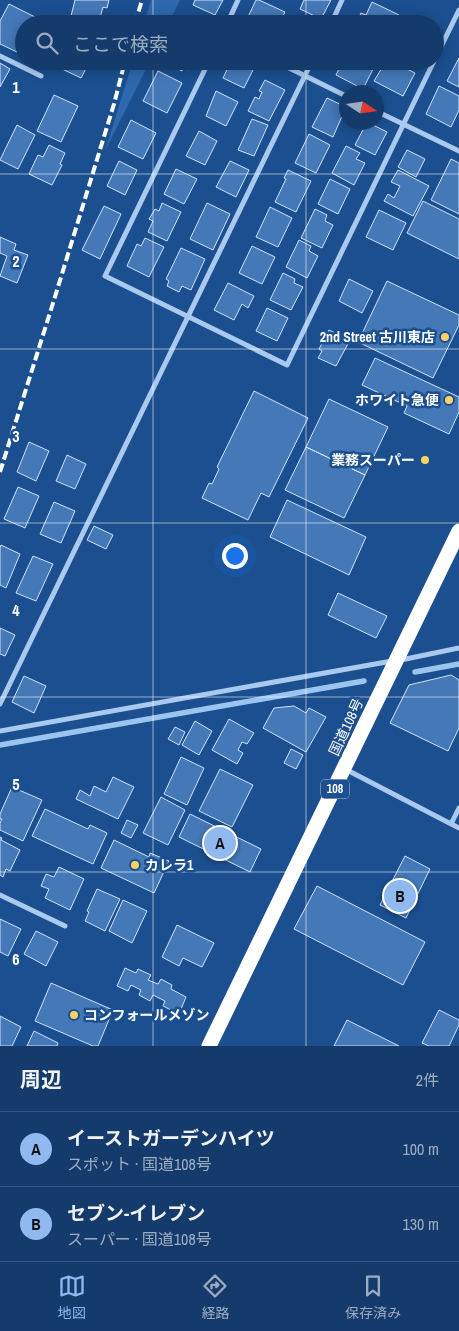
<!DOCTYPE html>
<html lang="ja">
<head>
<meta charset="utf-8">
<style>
  body { margin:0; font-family:"Archivo Narrow","Noto Sans JP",sans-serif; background:#1d4271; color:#f1f3f6 }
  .compass { position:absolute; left:339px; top:85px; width:45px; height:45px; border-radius:50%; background:#143b6b; box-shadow:0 2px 12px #0003; rotate:102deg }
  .you { position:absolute; left:234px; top:555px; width:18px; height:18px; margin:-12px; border:4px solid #fff; border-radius:50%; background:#1a73e8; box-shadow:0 0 0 8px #1a73e833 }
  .badge { display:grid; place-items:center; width:32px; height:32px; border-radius:50%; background:#90b9f0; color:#111; font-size:16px; font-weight:700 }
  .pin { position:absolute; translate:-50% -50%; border:2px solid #fff; box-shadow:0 1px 5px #0006 }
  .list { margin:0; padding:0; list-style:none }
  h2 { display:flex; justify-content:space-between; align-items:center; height:65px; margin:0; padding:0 20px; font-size:21px }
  h2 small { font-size:16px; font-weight:400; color:#9dadc1 }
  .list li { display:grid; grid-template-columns:32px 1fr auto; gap:15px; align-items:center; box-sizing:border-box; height:75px; padding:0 20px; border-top:1px solid #33557e }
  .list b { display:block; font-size:19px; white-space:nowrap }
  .list p { margin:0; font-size:16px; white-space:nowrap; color:#9dadc1 }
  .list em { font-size:16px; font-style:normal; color:#9dadc1 }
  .icon { flex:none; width:28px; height:28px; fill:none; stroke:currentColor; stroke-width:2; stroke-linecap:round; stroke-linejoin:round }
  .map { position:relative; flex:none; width:459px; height:1046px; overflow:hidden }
  .search { position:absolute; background:#143b6b; box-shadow:0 2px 12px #0003; left:15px; right:15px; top:15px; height:55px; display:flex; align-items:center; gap:12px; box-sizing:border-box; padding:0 18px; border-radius:28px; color:#9dadc1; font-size:19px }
  .sheet { height:215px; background:#143b6b }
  nav { display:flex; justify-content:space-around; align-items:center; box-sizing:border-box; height:70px; border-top:1px solid #33557e; background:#143b6b; font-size:14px; color:#9dadc1 }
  nav a { display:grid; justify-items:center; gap:2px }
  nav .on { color:#90b9f0 }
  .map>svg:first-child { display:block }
  .green { fill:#2e69ad }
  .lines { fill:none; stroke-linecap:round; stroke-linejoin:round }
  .stream { stroke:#9cc4f0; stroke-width:5.5 }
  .building { fill:#4478b7; stroke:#cfe3fa }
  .street { stroke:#a9c9ee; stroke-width:5 }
  .highway { stroke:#fff; stroke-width:15 }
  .rail { stroke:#fff; stroke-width:4; stroke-dasharray:9 4; stroke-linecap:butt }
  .grid { fill:none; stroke:#fff; stroke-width:1; stroke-opacity:0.55 }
  .poi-dot { fill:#ffd166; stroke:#1b4f8f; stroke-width:2 }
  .labels { text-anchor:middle; stroke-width:5; stroke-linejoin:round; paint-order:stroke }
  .shield { fill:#1b4f8f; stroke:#bbcadd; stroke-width:1 }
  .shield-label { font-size:12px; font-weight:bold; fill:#fff }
  .poi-label { font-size:14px; font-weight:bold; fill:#fff; stroke:#1b4f8f; text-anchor:end }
  .street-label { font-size:14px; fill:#fff; stroke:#1b4f8f }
  .grid-label { font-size:16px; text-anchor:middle; font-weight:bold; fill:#fff; stroke:#1b4f8f; stroke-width:5; stroke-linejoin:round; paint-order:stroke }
</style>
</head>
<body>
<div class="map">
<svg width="459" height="1046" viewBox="0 0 459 1046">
  <rect width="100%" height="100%" fill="#1b4f8f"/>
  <path class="green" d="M151 0H180L168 24H144Z
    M133 61H150L105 151Z"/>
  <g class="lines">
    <path class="stream" d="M415 672 459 664
      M0 745 364 681"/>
  </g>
  <path class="building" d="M75 0H109L107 8 103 7 100 18 104 19 103 24H69Z
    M195 0H223L215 15 193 5Z
    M256 0H259L285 12 279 24H257L247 19Z
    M304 0H331L321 19 300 9Z
    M372 2 399 15 395 24H356L361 13 366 15Z
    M9 4 35 17 31 24H24V39L17 52 0 44V21Z
    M459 58V87L447 81Z
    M63 61H90L81 78 60 68Z
    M163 61H193L188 70 183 67 182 71Z
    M231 61H246L255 66 244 88 223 78Z
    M343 61H377L363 89 336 75Z
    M391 61 415 73 403 96 374 81 383 66 387 69Z
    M0 63 10 69 0 87Z
    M158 71 182 83 167 113 143 101Z
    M265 80 285 90 269 121 248 111 255 97 259 99 262 92 259 91Z
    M439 86 459 96V110L451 127 426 114Z
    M216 91 238 102 226 126 206 116Z
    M54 95 78 106 61 142 37 131Z
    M327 98 346 107 333 137 312 127Z
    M252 119 268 125 254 156 238 150Z
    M131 120 156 133 143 159 118 147Z
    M367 122 387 132 375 155 355 145Z
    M17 125 35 135 18 169 0 160Z
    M199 131 217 141 205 165 186 156Z
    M309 134 330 145 316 173 295 163Z
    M49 145 65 153 60 164 62 165 52 185 29 174 38 155 43 157Z
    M346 146 360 153 356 159 365 163 354 185 332 173Z
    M407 150 425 159 416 177 398 167Z
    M451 159 459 163V214L431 200Z
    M119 161 137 170 125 195 107 186Z
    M230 161 249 170 236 197 216 187Z
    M176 169 197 179 184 204 164 194Z
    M288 170 311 181 296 212 275 202 286 179 284 178Z
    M398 170 429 186 413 216 384 201 388 194 394 198 400 186 391 182Z
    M330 179 350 189 338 214 318 204Z
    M423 201 459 219V259L407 233Z
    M162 203 181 212 167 241 148 232 153 221 149 219 155 209 159 211Z
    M207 203 230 214 213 250 190 239Z
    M104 206 121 214 100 259 82 250Z
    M270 207 292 218 278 247 256 237Z
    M315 209 327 215 325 221 333 225 322 248 301 238Z
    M379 210 406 223 393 250 366 237Z
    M0 237 16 244 14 250 28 255 17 283 0 276 7 256 0 253Z
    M145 238 164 247 149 277 127 266 137 244 141 246Z
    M299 240 311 246 309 251 318 256 307 278 286 267Z
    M252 246 275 257 262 284 239 273Z
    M181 248 205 259 191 290 182 286 179 292 167 286 169 281 166 279Z
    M283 273 295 279 294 283 303 287 291 310 270 300Z
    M349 279 373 291 362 313 339 301Z
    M387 281 459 315V325L433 378 358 342Z
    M228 283 254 296 248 308 242 304 234 320 214 310Z
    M267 308 288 318 277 341 256 331Z
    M329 330 350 340 336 366 318 358 322 351 319 349Z
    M375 358 459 397V412L449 434 404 413 407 406 362 385Z
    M254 391 308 418 269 497 261 493 248 520 202 498 209 483 212 484 219 469 217 467Z
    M329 399 388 427 365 475 306 447Z
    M29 442 49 451 36 481 17 472Z
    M306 447 365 475 344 518 285 490Z
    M67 455 86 464 75 489 56 481Z
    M18 487 39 496 25 528 4 519Z
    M287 500 366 537 349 575 270 537Z
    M54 502 75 511 61 543 40 534Z
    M94 526 113 535 106 549 87 540Z
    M1 545 20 554 6 588 0 585V548Z
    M33 556 53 564 36 601 16 593Z
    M338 593 387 616 376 638 328 615Z
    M0 628 15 635 5 656 0 654Z
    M451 675 459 680V728L448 751 390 723 409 685Z
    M24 676 46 686 34 713 12 702Z
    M294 706 306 713 309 708 326 717 306 752 263 728 274 708Z
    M229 719 254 733 247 744 242 742 238 750 243 753 237 764 212 750Z
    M195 721 212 731 199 755 182 745Z
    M175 727 185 732 179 745 168 739Z
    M291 749 303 755 296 769 284 763Z
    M181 757 204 768 187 805 164 794Z
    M220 769 253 785 232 827 199 811Z
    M113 777 134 787 118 819 76 799 80 790 90 796 94 786 106 792Z
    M12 787 42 800 23 841 0 830V823L2 819H0V814Z
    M161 797 185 810 168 845 143 833Z
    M45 809 88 829 90 825 107 833 93 864 32 836Z
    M190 814 261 849 250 872 179 837Z
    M127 820 138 825 131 838 121 833Z
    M0 837 2 838 1 840 20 850 10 871 6 869 3 877 0 875Z
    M114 840 149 857 150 853 169 861 154 893 101 868Z
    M405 856 430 869 406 918 380 905Z
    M59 867 84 879 70 910 45 898 49 889 41 886 46 874 54 877Z
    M317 886 425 942 403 985 294 929Z
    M97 889 120 899 105 931 85 921 89 912 87 911Z
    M123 900 147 911 132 943 109 931Z
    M0 919 21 929 8 956 0 952Z
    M177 925 214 943 202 967 183 958 179 966 162 957Z
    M36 931 58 942 46 966 24 954Z
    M125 968 136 973 138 969 151 975 148 980 158 984 161 979 172 985 171 989 186 997 179 1014 163 1006 165 1001 153 995 150 1001 139 995 141 990 131 985 128 991 117 986Z
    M51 983 113 1010 98 1046H93L35 1021Z
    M439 1010 459 1020V1025L449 1046H429L422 1043Z
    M0 1016 21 1027 12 1046H0Z
    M347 1020 399 1046H334Z
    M34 1031 58 1043 57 1046H27Z"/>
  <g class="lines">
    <path class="street" d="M227 24 238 0
      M331 24 342 0
      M0 56 41 76
      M435 59 459 10
      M209 61 105 276 287 365 434 61
      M275 61 346 96
      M376 111 459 151
      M401 660 459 648
      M0 704 312 61
      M0 731 392 661
      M345 769 459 828
      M451 824 459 808
      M0 895 65 926"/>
    <path class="highway" d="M209 1046 459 531"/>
    <path class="rail" d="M135 24 142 0
      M0 472 54 300 114 104 125 61"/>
  </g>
  <path class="grid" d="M153 0V24M306 0V24M153 61V1046M306 61V1046M0 174H459M0 349H459M0 523H459M0 697H459M0 872H459"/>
  <g class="poi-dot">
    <circle cx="445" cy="337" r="5"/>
    <circle cx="449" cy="400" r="5"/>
    <circle cx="425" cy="460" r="5"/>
    <circle cx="135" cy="865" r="5"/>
    <circle cx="74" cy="1015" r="5"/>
  </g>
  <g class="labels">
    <rect class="shield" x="321" y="779.5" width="28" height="19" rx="4"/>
    <g class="shield-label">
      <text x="335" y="793">108</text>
    </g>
    <g class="poi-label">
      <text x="435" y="342">2nd Street 古川東店</text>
      <text x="439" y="405">ホワイト急便</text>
      <text x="415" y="465">業務スーパー</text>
      <text x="145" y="870" text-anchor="start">カレラ1</text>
      <text x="84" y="1020" text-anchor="start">コンフォールメゾン</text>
    </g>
    <g class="street-label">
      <text transform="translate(346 727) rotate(-65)" y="5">国道108号</text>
    </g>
  </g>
  <g class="grid-label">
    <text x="16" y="93">1</text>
    <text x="16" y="267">2</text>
    <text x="16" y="442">3</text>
    <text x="16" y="616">4</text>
    <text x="16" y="790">5</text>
    <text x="16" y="965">6</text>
  </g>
</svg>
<svg class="compass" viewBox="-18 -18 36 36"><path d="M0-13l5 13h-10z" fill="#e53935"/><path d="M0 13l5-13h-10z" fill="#9dadc1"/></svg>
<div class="you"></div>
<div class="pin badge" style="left:220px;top:843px">A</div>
<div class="pin badge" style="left:400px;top:896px">B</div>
<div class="search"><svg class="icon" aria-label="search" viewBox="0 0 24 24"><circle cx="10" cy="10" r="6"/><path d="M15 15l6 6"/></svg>ここで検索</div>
</div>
<section class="sheet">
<h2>周辺<small>2件</small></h2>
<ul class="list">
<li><span class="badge">A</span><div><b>イーストガーデンハイツ</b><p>スポット · 国道108号</p></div><em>100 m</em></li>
<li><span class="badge">B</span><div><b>セブン-イレブン</b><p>スーパー · 国道108号</p></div><em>130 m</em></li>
</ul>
</section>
<nav>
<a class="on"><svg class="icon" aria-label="map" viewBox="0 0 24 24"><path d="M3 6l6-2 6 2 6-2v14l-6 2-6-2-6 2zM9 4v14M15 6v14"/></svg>地図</a>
<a><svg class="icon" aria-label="directions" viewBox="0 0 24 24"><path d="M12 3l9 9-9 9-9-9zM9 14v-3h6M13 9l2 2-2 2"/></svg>経路</a>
<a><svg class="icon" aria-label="saved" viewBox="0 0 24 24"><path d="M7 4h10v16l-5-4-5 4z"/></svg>保存済み</a>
</nav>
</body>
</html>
